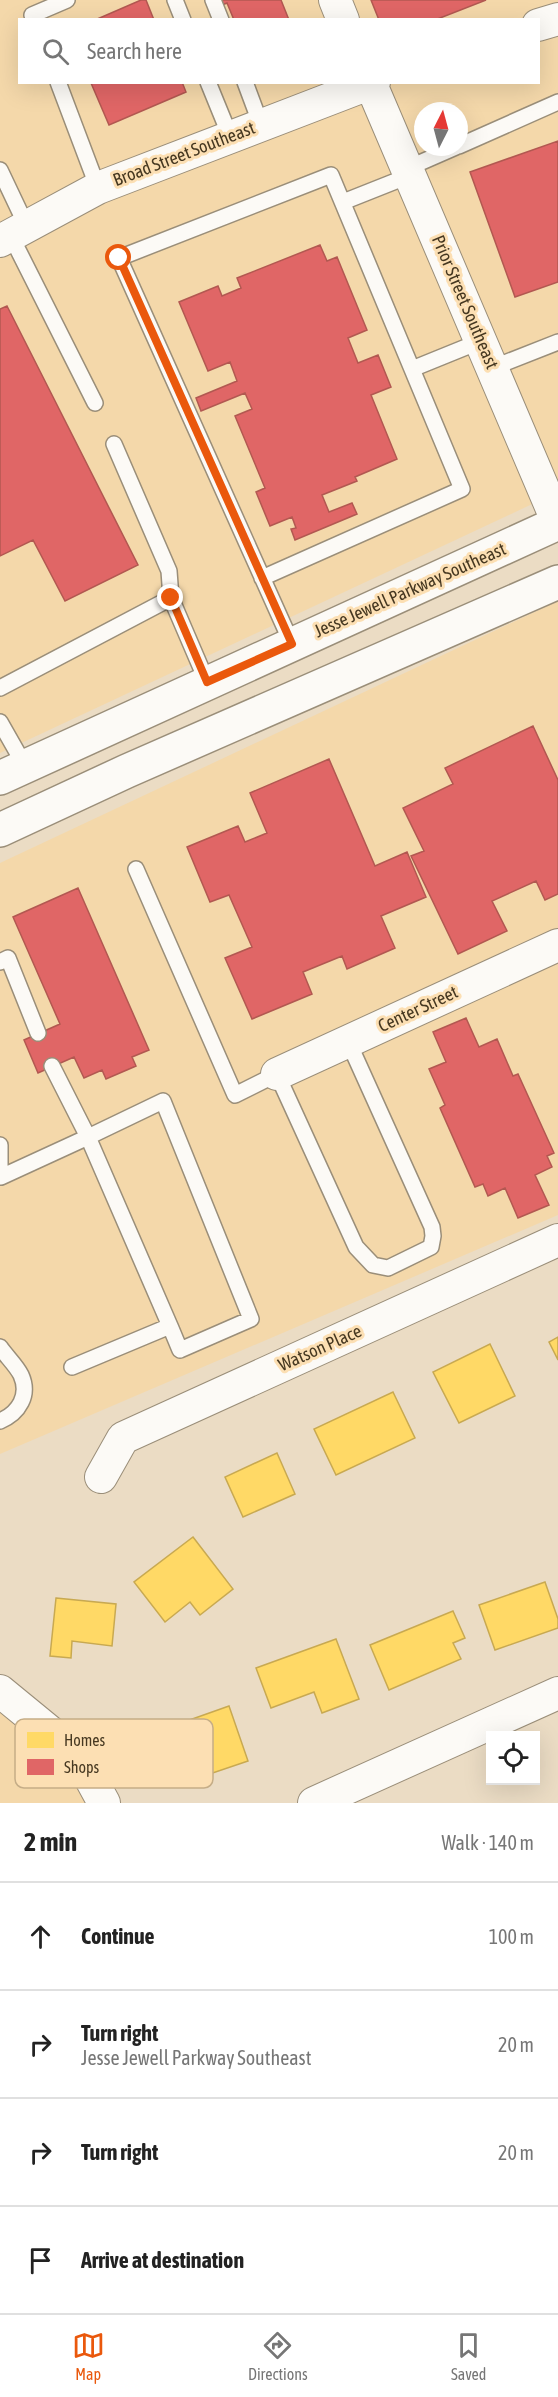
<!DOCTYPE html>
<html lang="en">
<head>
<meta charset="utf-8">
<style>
  body { margin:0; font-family:"Asap Condensed",sans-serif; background:#f6f6f6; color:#222 }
  .controls { position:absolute; right:18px; bottom:18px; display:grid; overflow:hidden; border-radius:0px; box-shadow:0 6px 24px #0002 }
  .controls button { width:54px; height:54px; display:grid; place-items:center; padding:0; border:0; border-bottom:2px solid #e0e0e0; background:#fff; color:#222; font:30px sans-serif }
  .compass { position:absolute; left:414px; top:102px; width:54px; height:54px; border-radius:50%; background:#fff; box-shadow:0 6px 24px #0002; rotate:6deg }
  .stop { position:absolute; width:18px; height:18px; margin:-14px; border:4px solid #ea580c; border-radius:50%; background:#fff }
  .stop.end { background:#ea580c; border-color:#fff; box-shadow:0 2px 6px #0008 }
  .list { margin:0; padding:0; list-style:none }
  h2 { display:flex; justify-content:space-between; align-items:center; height:78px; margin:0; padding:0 24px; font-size:26px }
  h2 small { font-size:20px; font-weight:400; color:#767676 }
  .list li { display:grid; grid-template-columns:39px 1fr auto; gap:18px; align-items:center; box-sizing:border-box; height:108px; padding:0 24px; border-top:2px solid #e0e0e0 }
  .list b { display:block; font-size:22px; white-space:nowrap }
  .list p { margin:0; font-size:20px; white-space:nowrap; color:#767676 }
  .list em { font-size:20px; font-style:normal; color:#767676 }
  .icon { flex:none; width:33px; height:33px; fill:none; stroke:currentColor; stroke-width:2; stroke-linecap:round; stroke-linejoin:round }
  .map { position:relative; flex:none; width:558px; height:1803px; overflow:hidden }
  .search { position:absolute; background:#fff; box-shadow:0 6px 24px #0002; left:18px; right:18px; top:18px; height:66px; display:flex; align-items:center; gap:15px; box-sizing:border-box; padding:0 21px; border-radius:0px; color:#767676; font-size:22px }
  .sheet { height:510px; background:#fff }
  nav { display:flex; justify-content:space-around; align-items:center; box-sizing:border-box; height:84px; border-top:2px solid #e0e0e0; background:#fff; font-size:16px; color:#767676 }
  nav a { display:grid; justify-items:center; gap:3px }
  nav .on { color:#ea580c }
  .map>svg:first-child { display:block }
  .built { fill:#f4d8aa; fill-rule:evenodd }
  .homes { fill:#ffd966; stroke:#c8a951; stroke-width:1.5 }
  .shops { fill:#e06666; stroke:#b25851; stroke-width:1.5 }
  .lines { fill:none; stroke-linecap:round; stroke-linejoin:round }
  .service-casing { stroke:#9a8e79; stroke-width:18 }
  .minor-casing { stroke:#9a8e79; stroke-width:34 }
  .primary-casing { stroke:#9a8e79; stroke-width:36 }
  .service { stroke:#fcfaf6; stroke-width:15 }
  .minor { stroke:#fcfaf6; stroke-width:32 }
  .primary { stroke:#fcfaf6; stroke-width:33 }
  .route { stroke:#ea580c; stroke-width:8 }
  .labels { text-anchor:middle; stroke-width:6; stroke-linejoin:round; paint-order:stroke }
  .street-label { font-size:18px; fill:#463821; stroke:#fcdfb3 }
  .key { fill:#fcdfb3; stroke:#c5ad87; stroke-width:1.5 }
  .key-label { font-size:16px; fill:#463821 }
</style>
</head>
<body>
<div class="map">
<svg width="558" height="1803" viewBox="0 0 558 1803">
  <rect width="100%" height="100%" fill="#ebdcc4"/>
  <path class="built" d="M0 0H558V492L0 753ZM20 20H538V82H20ZM423 111H459V147H423Z
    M558 601V1215L0 1454V863Z
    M0 1695 110 1803H0Z"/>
  <path class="homes" d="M558 1337V1360L549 1342Z
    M490 1344 515 1396 459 1423 433 1372Z
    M393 1392 415 1438 336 1475 314 1429Z
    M277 1453 295 1494 243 1517 225 1477Z
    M193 1537 233 1589 200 1615 190 1602 165 1622 134 1582Z
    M545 1582 558 1619V1628L495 1650 479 1605Z
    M56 1598 116 1604 112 1646 72 1641 71 1658 50 1656Z
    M453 1611 465 1638 453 1643 461 1659 389 1690 370 1645Z
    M336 1639 359 1699 322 1713 314 1692 271 1708 256 1668Z
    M229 1706 248 1761 183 1783 171 1746 187 1741 181 1723Z"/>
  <path class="shops" d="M141 0H146L154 20H95Z
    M219 0H281L289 20H234L227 3 222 5Z
    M371 0H486L435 20H379Z
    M182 82 186 92 109 125 91 83Z
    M558 141V282L515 297 470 172Z
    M320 245 327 261 337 257 367 330 348 338 358 363 378 355 391 387 371 395 397 459 355 477 357 481 322 495 329 512 352 503 357 514 295 540 291 529 296 528 292 517 270 526 256 492 265 488 235 416 252 409 245 393 201 411 196 398 237 381 230 362 208 371 179 302 218 286 222 296 241 288 237 278Z
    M7 306 138 565 65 601 33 540 0 556V309Z
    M533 726 558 780V894L545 900 536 881 492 901 507 931 458 954 411 856 424 851 403 808 453 784 445 768Z
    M329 759 375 866 407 852 426 897 381 916 395 948 347 969 342 956 303 972 312 994 252 1019 225 958 252 947 229 895 210 902 187 847 238 826 245 842 267 833 250 793Z
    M78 888 149 1050 132 1057 136 1066 106 1079 102 1070 84 1078 74 1057 38 1073 24 1040 60 1024 13 917Z
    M466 1018 479 1047 497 1039 513 1076 518 1074 554 1153 547 1156 552 1167 535 1175 549 1205 518 1218 505 1188 488 1196 483 1184 475 1187 440 1108 445 1105 429 1069 446 1062 433 1032Z"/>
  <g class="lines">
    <g class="service-casing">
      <path id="service" d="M175 0 183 20
        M213 0 221 20
        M34 20 32 15 67 0
        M58 82 98 188
        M208 82 230 136
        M245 82 261 125
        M459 146 558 102
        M408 168 456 147
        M0 170 27 227
        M343 202 411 175
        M11 236 95 403
        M492 368 558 342
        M412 369 481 341
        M114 444 169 571 171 598 207 682
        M262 578 462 489 331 175 119 258 292 644
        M0 688 171 598
        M0 722 25 766
        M136 869 235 1095 277 1074 356 1247 373 1265 388 1268 431 1247 433 1236 432 1227 348 1041
        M0 962 8 958 38 1033
        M0 1145V1177
        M1 1177 88 1137 52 1066
        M0 1347C6 1356 16 1365 21 1375 30 1395 19 1413 0 1421
        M72 1367 170 1326 180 1350 251 1319 163 1101 88 1137 170 1326"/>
    </g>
    <g class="minor-casing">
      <path id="minor" d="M335 0 343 20
        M538 25 558 19
        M370 82 558 523
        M0 241 98 188 374 82
        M277 1074 558 945
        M101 1477 123 1438 558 1240
        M0 1691 50 1732 86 1770 104 1803
        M314 1803 558 1693"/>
    </g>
    <g class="primary-casing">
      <path id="primary" d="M0 778 558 523
        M0 830 127 771 558 582"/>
    </g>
    <use href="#service" class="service"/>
    <use href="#minor" class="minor"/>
    <use href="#primary" class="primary"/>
  </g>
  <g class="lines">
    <path class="route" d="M119 258 292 644 207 682 171 598"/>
  </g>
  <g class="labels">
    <g class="street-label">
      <text transform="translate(184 154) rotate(-21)" y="6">Broad Street Southeast</text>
      <text transform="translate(465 302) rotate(67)" y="6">Prior Street Southeast</text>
      <text transform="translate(410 590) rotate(-24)" y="6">Jesse Jewell Parkway Southeast</text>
      <text transform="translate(418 1009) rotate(-25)" y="6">Center Street</text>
      <text transform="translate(320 1348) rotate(-24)" y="6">Watson Place</text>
    </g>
  </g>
  <rect x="15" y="1719" width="198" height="69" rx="9" class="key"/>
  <rect x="27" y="1732" width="27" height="16" fill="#ffd966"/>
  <rect x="27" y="1759" width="27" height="16" fill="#e06666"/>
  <g class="key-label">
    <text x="64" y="1746">Homes</text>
    <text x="64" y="1773">Shops</text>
  </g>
</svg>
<div class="controls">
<button><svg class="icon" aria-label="locate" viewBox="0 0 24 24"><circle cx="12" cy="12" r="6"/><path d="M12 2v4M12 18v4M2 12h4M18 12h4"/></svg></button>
</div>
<svg class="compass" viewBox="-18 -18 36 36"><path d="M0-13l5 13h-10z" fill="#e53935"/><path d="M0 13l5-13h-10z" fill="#767676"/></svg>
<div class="stop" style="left:119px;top:258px"></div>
<div class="stop end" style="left:171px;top:598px"></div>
<div class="search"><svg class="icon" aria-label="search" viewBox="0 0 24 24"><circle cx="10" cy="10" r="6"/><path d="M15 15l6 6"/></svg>Search here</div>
</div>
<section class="sheet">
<h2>2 min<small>Walk · 140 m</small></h2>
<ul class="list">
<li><svg class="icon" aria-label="ahead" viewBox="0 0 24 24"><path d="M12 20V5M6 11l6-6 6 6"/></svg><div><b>Continue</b></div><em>100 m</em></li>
<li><svg class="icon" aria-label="right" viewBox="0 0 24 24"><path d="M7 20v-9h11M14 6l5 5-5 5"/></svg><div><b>Turn right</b><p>Jesse Jewell Parkway Southeast</p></div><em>20 m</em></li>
<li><svg class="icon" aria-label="right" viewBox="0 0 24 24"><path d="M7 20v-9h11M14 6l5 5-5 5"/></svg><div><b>Turn right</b></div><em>20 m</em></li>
<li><svg class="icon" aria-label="arrive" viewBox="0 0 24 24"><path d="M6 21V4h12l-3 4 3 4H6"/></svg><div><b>Arrive at destination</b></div></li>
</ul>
</section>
<nav>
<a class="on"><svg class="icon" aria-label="map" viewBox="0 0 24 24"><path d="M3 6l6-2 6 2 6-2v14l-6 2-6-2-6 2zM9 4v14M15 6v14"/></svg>Map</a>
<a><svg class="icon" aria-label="directions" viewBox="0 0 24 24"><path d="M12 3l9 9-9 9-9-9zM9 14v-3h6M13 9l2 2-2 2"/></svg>Directions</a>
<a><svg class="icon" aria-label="saved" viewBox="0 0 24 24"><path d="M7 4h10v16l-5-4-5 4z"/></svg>Saved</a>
</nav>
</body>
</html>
